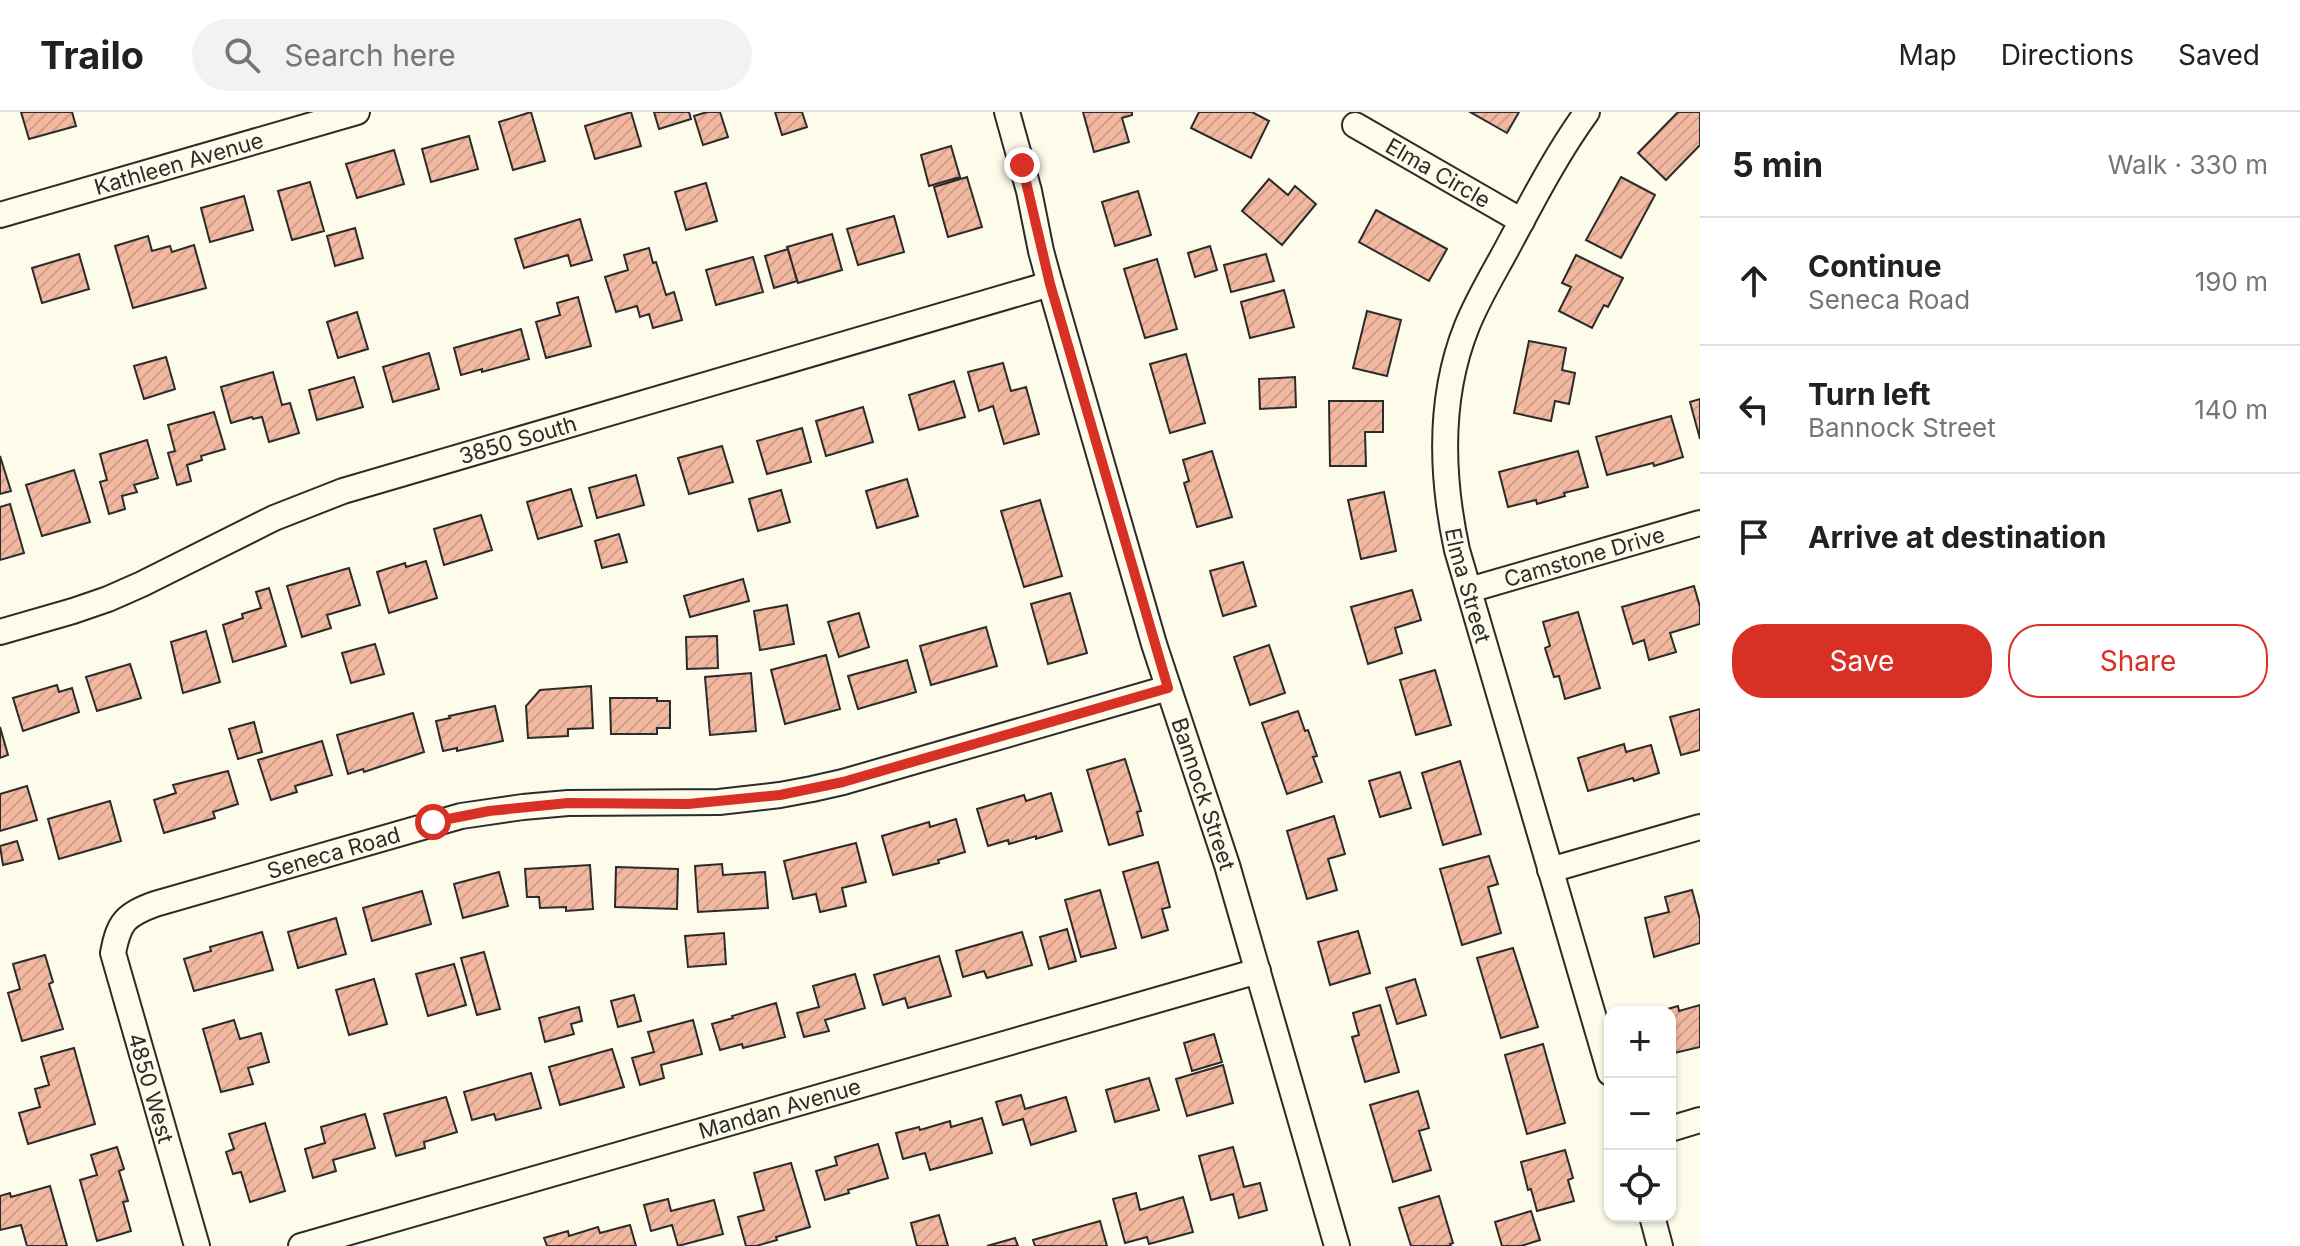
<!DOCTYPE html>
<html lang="en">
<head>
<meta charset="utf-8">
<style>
  body { margin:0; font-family:Inter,sans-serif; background:#f2f2f2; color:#202124 }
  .controls { position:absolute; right:24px; bottom:24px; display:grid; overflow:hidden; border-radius:16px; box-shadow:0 2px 6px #0004 }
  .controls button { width:72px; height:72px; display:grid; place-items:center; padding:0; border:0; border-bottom:2px solid #e0e0e0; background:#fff; color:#202124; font:40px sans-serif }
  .stop { position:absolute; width:24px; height:24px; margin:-18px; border:6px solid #d93025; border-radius:50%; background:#fff }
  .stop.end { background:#d93025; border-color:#fff; box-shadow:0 2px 8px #0008 }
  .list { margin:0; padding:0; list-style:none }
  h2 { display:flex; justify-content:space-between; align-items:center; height:104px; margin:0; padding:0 32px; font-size:34px }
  h2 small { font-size:26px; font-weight:400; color:#757577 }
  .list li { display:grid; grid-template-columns:52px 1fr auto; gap:24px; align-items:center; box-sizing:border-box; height:128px; padding:0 32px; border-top:2px solid #e0e0e0 }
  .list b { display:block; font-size:30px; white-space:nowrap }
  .list p { margin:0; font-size:26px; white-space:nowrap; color:#757577 }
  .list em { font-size:26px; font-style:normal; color:#757577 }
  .actions { display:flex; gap:16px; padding:24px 32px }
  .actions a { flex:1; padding:18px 0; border:2px solid #d93025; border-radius:32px; text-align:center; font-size:28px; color:#d93025 }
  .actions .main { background:#d93025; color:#fff }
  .icon { flex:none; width:44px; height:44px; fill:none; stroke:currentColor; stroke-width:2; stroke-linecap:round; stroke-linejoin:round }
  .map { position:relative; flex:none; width:1700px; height:1134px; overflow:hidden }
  header { display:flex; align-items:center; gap:48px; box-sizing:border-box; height:112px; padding:0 40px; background:#fff; border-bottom:2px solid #e0e0e0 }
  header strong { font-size:38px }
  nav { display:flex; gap:44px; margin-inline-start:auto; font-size:28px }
  .search { width:560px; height:72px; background:#f2f2f2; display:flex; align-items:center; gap:20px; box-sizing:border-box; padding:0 28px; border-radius:44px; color:#757577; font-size:30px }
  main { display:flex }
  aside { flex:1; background:#fff }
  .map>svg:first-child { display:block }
  .building { fill:url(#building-hatch); stroke:#2b2b2b; stroke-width:2 }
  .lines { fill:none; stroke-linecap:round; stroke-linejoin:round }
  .street-casing { stroke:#2b2b2b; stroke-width:28 }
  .street { stroke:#fdfbea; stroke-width:24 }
  .route { stroke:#d93025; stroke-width:10 }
  .labels { text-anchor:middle; stroke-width:6; stroke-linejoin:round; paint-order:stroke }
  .street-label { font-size:22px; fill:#2b2b2b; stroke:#fdfbea }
</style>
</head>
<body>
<header>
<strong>Trailo</strong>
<div class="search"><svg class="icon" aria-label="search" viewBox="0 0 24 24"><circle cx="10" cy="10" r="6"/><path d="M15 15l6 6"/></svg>Search here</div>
<nav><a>Map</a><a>Directions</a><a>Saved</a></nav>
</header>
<main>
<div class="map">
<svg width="1700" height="1134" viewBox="0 0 1700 1134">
  <defs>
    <pattern id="building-hatch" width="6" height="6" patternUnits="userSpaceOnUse" patternTransform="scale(2)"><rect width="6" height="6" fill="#f2b8a0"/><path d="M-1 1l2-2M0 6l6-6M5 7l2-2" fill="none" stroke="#d09e8a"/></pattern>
  </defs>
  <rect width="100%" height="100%" fill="#fdfbea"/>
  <path class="building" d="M21 0H72L76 14 29 27Z
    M531 0 545 49 513 58 499 10Z
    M631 0 641 34 595 47 585 14Z
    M654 0H689L691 7 659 17Z
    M707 0H720L728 25 703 33 694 4Z
    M775 0H802L807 15 782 23Z
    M1083 0H1132V3L1122 6 1129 30 1094 40Z
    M1199 0H1252L1269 9 1251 46 1191 16Z
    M1470 0H1519L1507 21Z
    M1678 0H1700V33L1666 68 1638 41Z
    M469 24 478 57 431 70 422 37Z
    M951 34 960 65 929 74 921 43Z
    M394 38 404 72 357 86 346 52Z
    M967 65 982 115 948 125 934 75Z
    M1621 65 1655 83 1621 146 1586 128Z
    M1269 67 1288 83 1295 74 1316 92 1282 133 1242 99Z
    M310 70 324 119 292 128 278 79Z
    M706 71 717 109 686 118 675 80Z
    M1138 79 1151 123 1115 134 1102 90Z
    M244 84 253 118 210 130 201 96Z
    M1376 98 1447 137 1429 169 1359 130Z
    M894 104 904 140 858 153 847 117Z
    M580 107 592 148 571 154 568 143 524 156 515 127Z
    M355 116 363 146 335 154 327 124Z
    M832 122 842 158 798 171 787 135Z
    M148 124 152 139 170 134 172 140 194 133 206 176 133 196 115 134Z
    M1210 134 1217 158 1195 165 1188 141Z
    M649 136 653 151 656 150 666 183 674 180 682 208 653 216 649 202 640 205 637 194 616 200 605 165 628 158 624 143Z
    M788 137 797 169 774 176 765 144Z
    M79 142 89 177 42 191 32 156Z
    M1266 142 1274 169 1231 180 1224 153Z
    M1576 143 1623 166 1608 195 1604 193 1592 216 1559 199 1571 175 1562 171Z
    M753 145 763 180 716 193 706 158Z
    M1157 147 1177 217 1145 226 1124 157Z
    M1284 178 1294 215 1250 226 1241 190Z
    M578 185 591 234 546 246 536 210 560 203 557 191Z
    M1367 199 1401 208 1387 264 1353 256Z
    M357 200 368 237 338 246 327 210Z
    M521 217 529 247 482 260V257L461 263 454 236Z
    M1529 229 1566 236 1562 258 1575 261 1569 292 1555 289 1551 309 1514 301Z
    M429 241 439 277 393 290 383 255Z
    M1186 242 1205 311 1170 321 1150 252Z
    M166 245 175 277 144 287 134 254Z
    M1003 251 1011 279 1026 275 1039 322 1004 332 993 294 979 299 968 260Z
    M273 260 282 293 290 291 299 321 269 330 262 305 253 307 252 305 231 311 221 275Z
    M354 265 363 295 317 308 309 278Z
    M1295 265 1296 295 1260 297 1259 267Z
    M954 269 965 305 919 318 909 283Z
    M1700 287V327L1690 290Z
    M1329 289H1383V320H1365L1366 354H1330Z
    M863 295 873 330 826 344 816 309Z
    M214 300 225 337 201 344 202 348 187 353 191 369 177 373 168 341 175 339 168 313Z
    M1671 304 1683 345 1654 354 1653 351 1607 363 1596 325Z
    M802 316 811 350 767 362 757 329Z
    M147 328 158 366 134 373 137 380 122 384 125 397 109 402 100 370 107 368 100 342Z
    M722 334 733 370 689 382 678 346Z
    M1212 339 1232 405 1197 415 1184 371 1189 369 1183 348Z
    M1578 339 1588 375 1564 381 1565 384 1537 392 1536 388 1508 395 1499 360Z
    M0 344 11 379 0 382Z
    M74 358 90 410 42 424 26 373Z
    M636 363 644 393 597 406 589 376Z
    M907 367 918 404 877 416 866 379Z
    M571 377 582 414 538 427 527 390Z
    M781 378 790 410 758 419 749 387Z
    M1384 380 1396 439 1361 447 1348 388Z
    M1040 388 1062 464 1024 475 1001 399Z
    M10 392 24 441 0 448V395Z
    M481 403 492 438 444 453 434 417Z
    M619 422 627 450 602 456 595 429Z
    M426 449 437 486 389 501 377 460 405 451 406 455Z
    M1243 450 1256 494 1223 504 1210 459Z
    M349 456 360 493 327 503 331 516 302 525 287 474Z
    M743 467 749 489 690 505 684 484Z
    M1694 474 1700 495V512L1670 521 1676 540 1649 548 1644 528 1633 532 1622 495Z
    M269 476 286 534 233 550 223 513 243 506 242 502 261 496 256 480Z
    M1412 478 1421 508 1395 516 1402 541 1368 552 1351 495Z
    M1070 481 1087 541 1048 552 1031 492Z
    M787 493 794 532 760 538 754 499Z
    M1578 500 1600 576 1565 587 1559 564 1554 565 1545 536 1550 534 1543 510Z
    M859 501 869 535 839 545 828 510Z
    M986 515 997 554 931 573 920 534Z
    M206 519 220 570 183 581 171 530Z
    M717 524 718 556 687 557 686 525Z
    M375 532 384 562 351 571 342 541Z
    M1269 533 1285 581 1250 593 1234 545Z
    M826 543 840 597 785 612 771 558Z
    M907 548 916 580 858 597 848 564Z
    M130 552 141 586 97 599 86 565Z
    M1435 558 1451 613 1416 623 1400 568Z
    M751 561 756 619 710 623 705 565Z
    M57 573 59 580 72 576 79 600 23 619 13 586Z
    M591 574 593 616 568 617V624L528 626 526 594 540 578Z
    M610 586H657V589H670V616H657V622H611Z
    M495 594 503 629 457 639V636L443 639 436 609 450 606 449 604Z
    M1700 597V638L1681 643 1670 605Z
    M1298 599 1305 619 1308 618 1317 644 1313 645 1322 670 1287 682 1262 611Z
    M413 601 424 640 364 660 363 657 348 662 337 623Z
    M254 610 262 640 238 647 229 617Z
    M0 615 8 643 0 646Z
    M322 629 332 663 295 674 297 680 271 688 258 648Z
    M1624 632 1626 640 1651 633 1659 661 1634 669 1633 666 1588 679 1578 646Z
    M1125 647 1141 699 1137 700 1143 723 1109 733 1087 658Z
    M1460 649 1481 722 1443 733 1422 661Z
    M228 659 238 692 213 700 215 706 164 721 154 688 176 681 173 673Z
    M1400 660 1411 696 1380 705 1369 669Z
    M27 674 37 708 0 719V682Z
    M1051 681 1062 719 1036 727V724L1009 732 1008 728 988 734 977 697 1024 683 1026 689Z
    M110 689 121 729 59 747 48 707Z
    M1334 704 1345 742 1328 747 1337 778 1307 787 1287 719Z
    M956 707 965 740 938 748 939 751 893 763 882 724 929 710 930 715Z
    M17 729 23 748 3 753 0 734Z
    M856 731 866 770 842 776 846 794 820 800 816 782 793 787 784 749Z
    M1489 744 1498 772 1488 775 1501 821 1462 833 1440 757Z
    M1158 750 1170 795 1162 797 1168 818 1142 826 1123 760Z
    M722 752 723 763 765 760 768 796 698 800 695 754Z
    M590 753 593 797 566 799V795L540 796 539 785H527L525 757Z
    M616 755 678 757 677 797 615 795Z
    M499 760 508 794 463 806 454 772Z
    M1100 778 1116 836 1081 845 1065 788Z
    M1692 778 1700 808V831L1654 845 1645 806 1669 800 1665 785Z
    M422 779 431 812 372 829 363 796Z
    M336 806 346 842 298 856 288 820Z
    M1067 817 1076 849 1049 857 1040 825Z
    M1358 819 1370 861 1330 873 1318 830Z
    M262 820 273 858 194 879 184 847 211 839 210 835Z
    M1022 820 1032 853 987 866 984 859 963 865 956 839Z
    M724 821 726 852 688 855 685 824Z
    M1513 836 1538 915 1501 926 1477 846Z
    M484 840 500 897 477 903 461 846Z
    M45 843 53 870 49 872 63 917 22 929 8 881 20 877 13 852Z
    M939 844 951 884 908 896 905 886 883 893 874 863Z
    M454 852 466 893 428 904 416 862Z
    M855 862 865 896 825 908 829 919 804 925 797 901 819 895 813 874Z
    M374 867 387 912 349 923 336 878Z
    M1415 867 1426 903 1397 912 1386 876Z
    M634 883 641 909 618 915 611 889Z
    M776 891 785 925 743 936 742 932 720 938 712 912 733 906 732 904Z
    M1380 893 1399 960 1365 970 1352 925 1359 923 1353 901Z
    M1700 893V935L1670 942V900H1657L1678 894 1679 899Z
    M579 895 582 909 571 912 574 922 545 930 539 906Z
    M234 908 240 927 261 921 269 950 248 956 253 972 221 980 203 917Z
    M693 908 702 942 661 953 664 966 640 973 632 946 654 940 648 920Z
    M1214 922 1222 950 1192 959 1184 931Z
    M1543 932 1565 1011 1527 1022 1505 943Z
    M74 936 95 1012 28 1032 19 1001 40 995 35 977 49 973 41 945Z
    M612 937 624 975 560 993 549 955Z
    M1223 953 1233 991 1187 1004 1176 967Z
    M531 961 541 996 496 1008 494 1002 472 1008 464 980Z
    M1149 966 1159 998 1115 1010 1106 978Z
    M1418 979 1429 1016 1419 1019 1431 1058 1393 1070 1370 993Z
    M1021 983 1025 997 1066 985 1076 1019 1031 1033 1023 1007 1003 1013 996 990Z
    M446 985 457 1020 424 1030 425 1036 396 1044 384 1002Z
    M365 1002 375 1036 333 1048 336 1059 313 1066 305 1037 325 1031 321 1015Z
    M982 1006 992 1041 930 1058 925 1041 903 1047 896 1021 919 1015 920 1018 950 1009 951 1015Z
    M265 1011 285 1079 250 1090 241 1060 233 1062 226 1040 234 1037 229 1022Z
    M878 1032 888 1066 848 1078 849 1081 825 1088 816 1059 837 1053 835 1045Z
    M117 1035 124 1057 119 1059 128 1089 123 1090 131 1119 97 1129 80 1068 97 1063 91 1043Z
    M1233 1035 1244 1075 1260 1071 1267 1098 1239 1106 1233 1082 1211 1088 1199 1044Z
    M1565 1038 1573 1066 1568 1068 1574 1089 1537 1099 1531 1077 1528 1078 1521 1050Z
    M791 1051 810 1115 776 1125 777 1128 756 1134H746L738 1105 764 1098 754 1061Z
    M50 1074 67 1134H27L21 1113 0 1118V1084L10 1081 11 1085Z
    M1136 1081 1140 1098 1183 1085 1193 1120 1149 1132 1147 1125 1125 1131 1113 1087Z
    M1439 1084 1453 1131 1450 1132 1451 1134H1411L1399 1096Z
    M668 1087 671 1099 714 1088 723 1122 678 1134 672 1113 651 1119 644 1093Z
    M1531 1099 1540 1128 1521 1134H1502L1495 1110Z
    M939 1103 948 1134H917L911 1111Z
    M1100 1109 1107 1134H1035L1033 1128Z
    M630 1113 636 1134H547L544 1126 568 1119 569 1124 598 1115 600 1121Z
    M1015 1126 1018 1134H987Z"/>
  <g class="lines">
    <g class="street-casing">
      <g id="street">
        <path id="s1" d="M1007 0 1029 79 1041 139 1050 172 1154 532 1227 753 1337 1134"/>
        <path id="s2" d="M1587 0C1558 40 1535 84 1512 127 1497 156 1479 184 1467 214 1438 286 1441 364 1457 438L1610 961"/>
        <path id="s3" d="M1355 13 1522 109"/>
        <path id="s4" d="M0 103 357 0"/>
        <path id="s5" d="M1469 478 1700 411"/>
        <path id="s6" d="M0 520 73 499 108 487 142 472 274 406 343 379 1050 172"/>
        <path d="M1550 758 1700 715"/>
        <path d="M1670 1017 1700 1008"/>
        <path d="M1652 1104 1660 1134"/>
        <path id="s7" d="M197 1134 113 841C119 810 125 803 155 792L461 704 523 695 568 691 719 690 780 683 812 677 843 670 1168 576"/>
        <path id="s8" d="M301 1134 1258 859"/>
      </g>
    </g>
    <use href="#street" class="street"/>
  </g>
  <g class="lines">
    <path class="route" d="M433 710 489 699 568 691 688 692 780 683 843 670 1168 576 1050 172 1022 53"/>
  </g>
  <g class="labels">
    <g class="street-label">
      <text dy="8" stroke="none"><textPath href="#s4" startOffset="186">Kathleen Avenue</textPath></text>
      <text dy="8" stroke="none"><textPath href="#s3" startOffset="96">Elma Circle</textPath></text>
      <text dy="8" stroke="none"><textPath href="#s6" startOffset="554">3850 South</textPath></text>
      <text dy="8" stroke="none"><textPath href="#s5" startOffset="120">Camstone Drive</textPath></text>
      <text dy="8" stroke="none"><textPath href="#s2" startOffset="510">Elma Street</textPath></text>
      <text dy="8" stroke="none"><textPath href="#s1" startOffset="710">Bannock Street</textPath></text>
      <text dy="8" stroke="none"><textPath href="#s7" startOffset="560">Seneca Road</textPath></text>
      <text transform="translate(151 976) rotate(74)" y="8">4850 West</text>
      <text dy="8" stroke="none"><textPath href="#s8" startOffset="498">Mandan Avenue</textPath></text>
    </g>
  </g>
</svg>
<div class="controls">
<button>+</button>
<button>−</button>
<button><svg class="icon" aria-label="locate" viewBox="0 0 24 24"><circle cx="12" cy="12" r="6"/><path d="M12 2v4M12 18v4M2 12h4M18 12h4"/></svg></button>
</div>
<div class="stop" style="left:433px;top:710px"></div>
<div class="stop end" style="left:1022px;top:53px"></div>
</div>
<aside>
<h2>5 min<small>Walk · 330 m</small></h2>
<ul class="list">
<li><svg class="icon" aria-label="ahead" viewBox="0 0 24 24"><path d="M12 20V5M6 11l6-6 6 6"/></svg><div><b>Continue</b><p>Seneca Road</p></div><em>190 m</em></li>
<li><svg class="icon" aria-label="left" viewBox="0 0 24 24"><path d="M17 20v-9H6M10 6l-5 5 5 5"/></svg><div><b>Turn left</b><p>Bannock Street</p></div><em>140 m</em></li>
<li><svg class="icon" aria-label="arrive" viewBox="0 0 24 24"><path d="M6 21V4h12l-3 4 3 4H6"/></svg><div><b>Arrive at destination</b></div></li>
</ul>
<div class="actions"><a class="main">Save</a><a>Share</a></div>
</aside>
</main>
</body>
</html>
